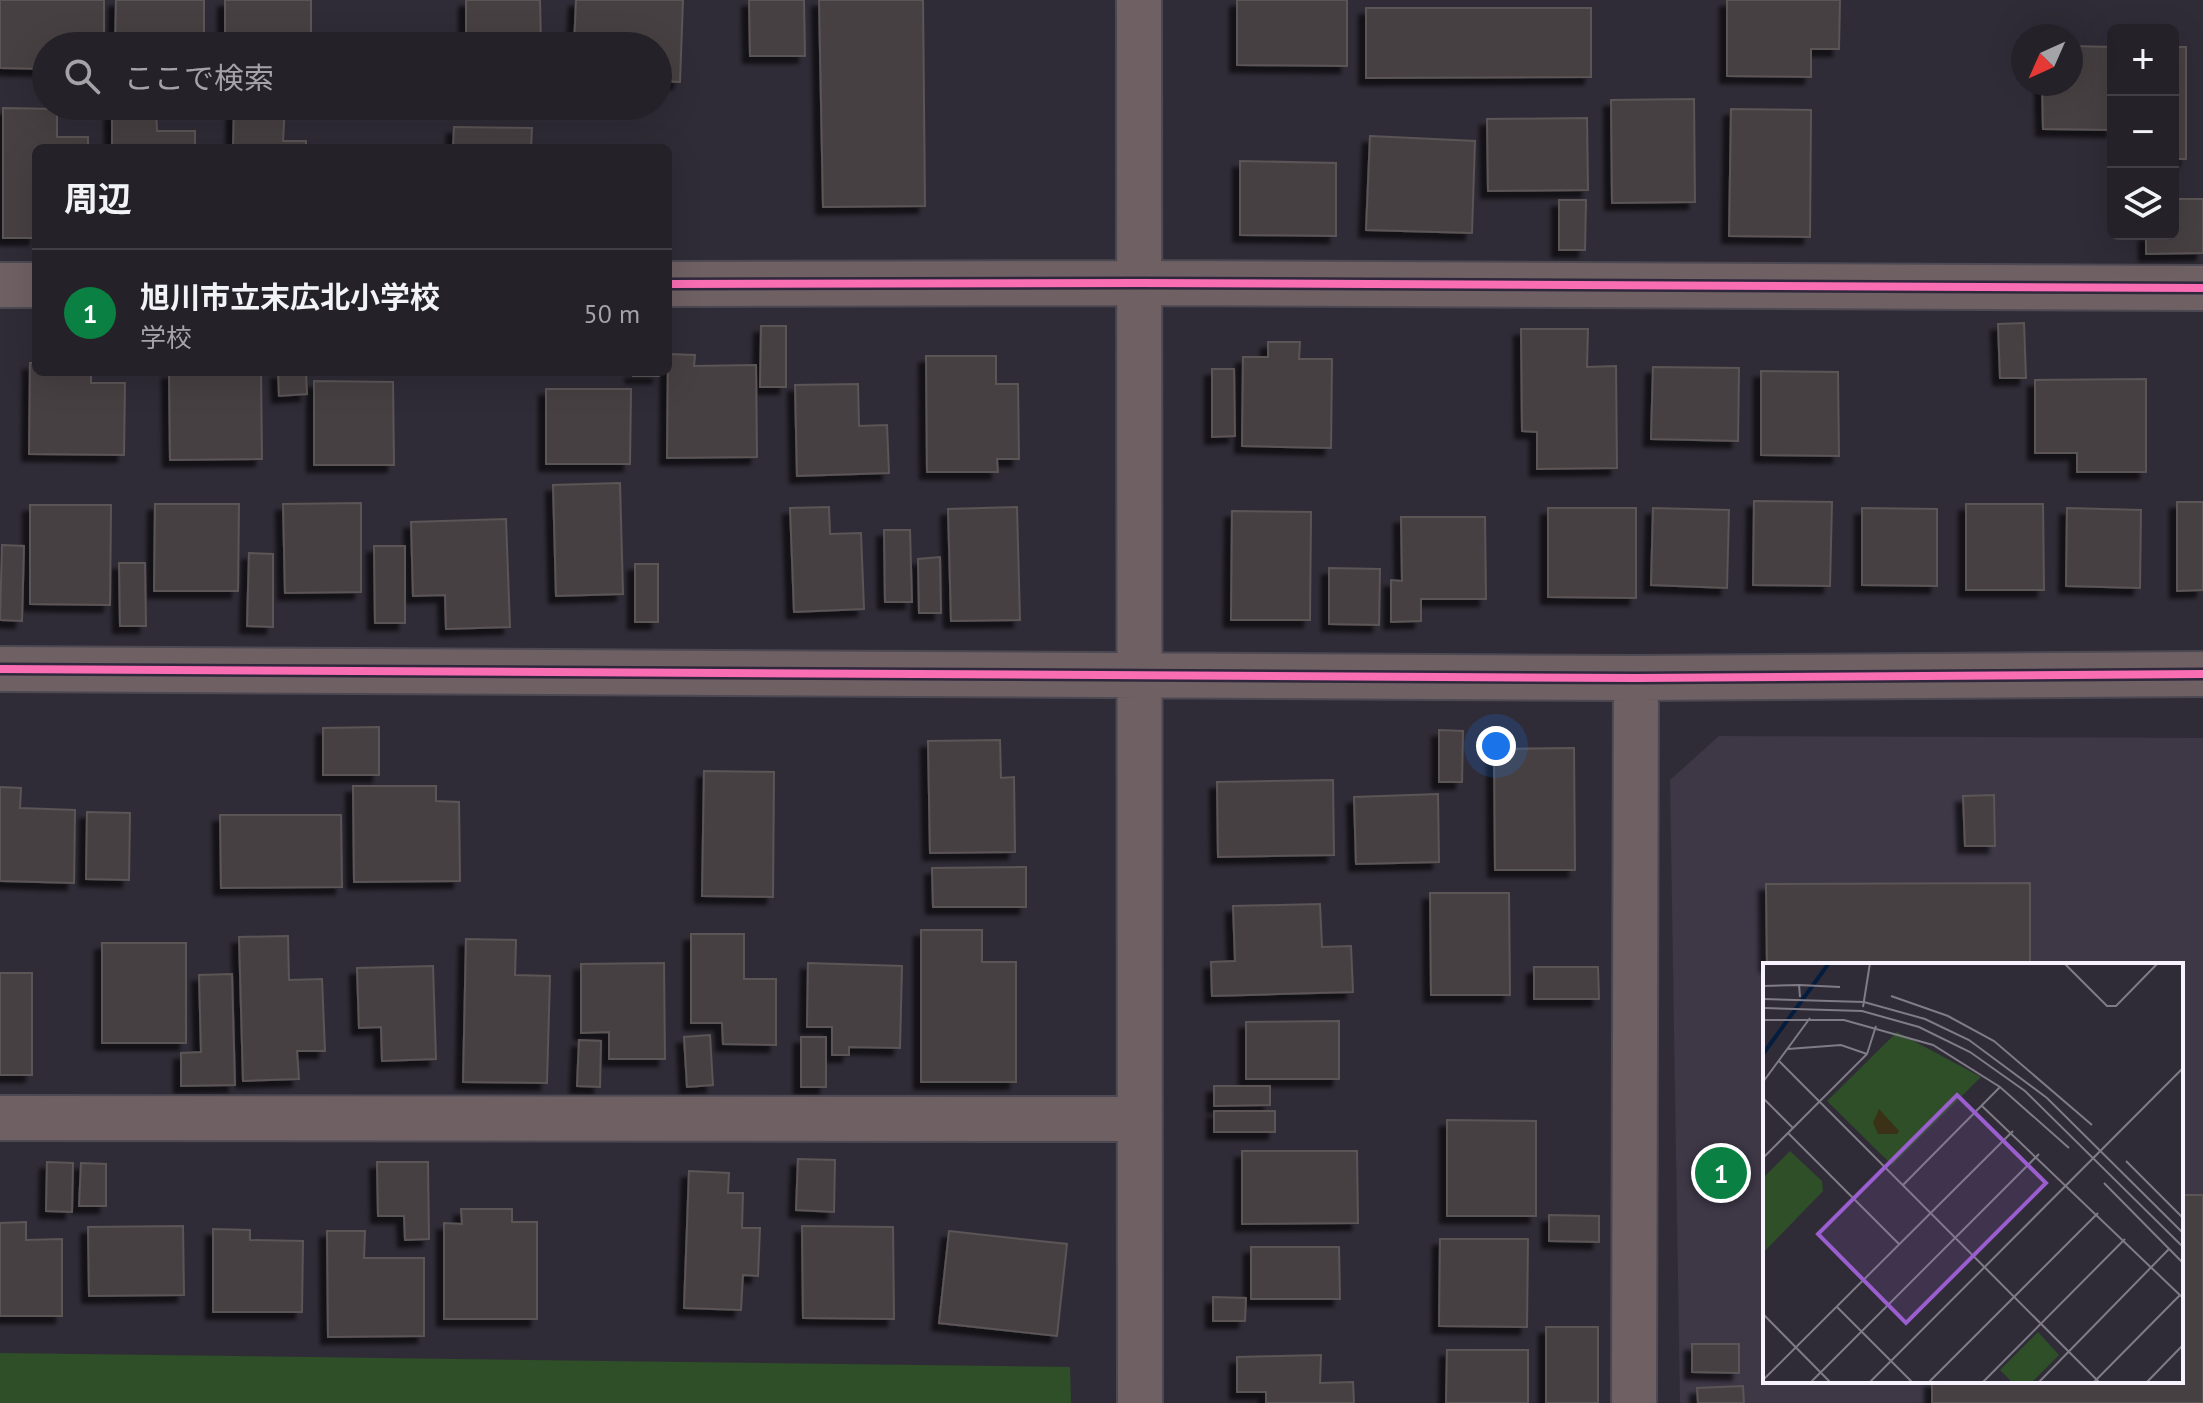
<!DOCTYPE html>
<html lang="ja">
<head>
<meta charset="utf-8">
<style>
  body { margin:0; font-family:"PT Sans","Noto Sans JP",sans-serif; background:#302e35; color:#f1f3f6 }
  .controls { position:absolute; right:24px; top:24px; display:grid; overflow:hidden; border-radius:12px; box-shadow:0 8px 32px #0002 }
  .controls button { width:72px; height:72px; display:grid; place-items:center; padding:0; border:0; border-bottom:2px solid #413e46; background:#242129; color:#f1f3f6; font:40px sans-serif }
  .compass { position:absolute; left:2011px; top:24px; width:72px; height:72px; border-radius:50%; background:#242129; box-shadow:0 8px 32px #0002; rotate:225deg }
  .you { position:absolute; left:1496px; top:746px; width:28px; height:28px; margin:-20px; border:6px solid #fff; border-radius:50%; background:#1a73e8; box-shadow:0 0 0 12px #1a73e833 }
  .badge { display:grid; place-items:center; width:52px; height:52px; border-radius:50%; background:#0b8043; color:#fff; font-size:26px; font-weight:700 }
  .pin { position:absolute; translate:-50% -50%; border:4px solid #fff; box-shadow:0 2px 8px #0006 }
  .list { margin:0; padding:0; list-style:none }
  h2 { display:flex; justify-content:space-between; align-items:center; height:104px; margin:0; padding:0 32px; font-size:34px }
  h2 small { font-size:26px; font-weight:400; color:#a3a3a8 }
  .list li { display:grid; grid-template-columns:52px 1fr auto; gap:24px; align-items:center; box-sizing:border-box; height:128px; padding:0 32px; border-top:2px solid #413e46 }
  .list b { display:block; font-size:30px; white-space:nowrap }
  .list p { margin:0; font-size:26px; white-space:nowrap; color:#a3a3a8 }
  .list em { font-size:26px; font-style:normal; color:#a3a3a8 }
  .icon { flex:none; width:44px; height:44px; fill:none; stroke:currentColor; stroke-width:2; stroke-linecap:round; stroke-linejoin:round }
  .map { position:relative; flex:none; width:2203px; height:1403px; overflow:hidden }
  .search { position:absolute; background:#242129; box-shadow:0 8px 32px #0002; left:32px; top:32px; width:640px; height:88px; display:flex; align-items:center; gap:20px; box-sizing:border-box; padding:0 28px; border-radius:44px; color:#a3a3a8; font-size:30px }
  .panel { position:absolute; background:#242129; box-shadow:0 8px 32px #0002; left:32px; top:144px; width:640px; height:232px; border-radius:12px }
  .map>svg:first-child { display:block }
  .education { fill:#3d3746; fill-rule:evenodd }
  .green { fill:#2e4f27 }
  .building { fill:#474043; stroke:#5b5456; stroke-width:2; filter:url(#shadow) }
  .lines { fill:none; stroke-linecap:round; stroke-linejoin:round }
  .street-casing { stroke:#4d4952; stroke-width:48 }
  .street { stroke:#6f6064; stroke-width:44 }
  .cycleway-casing { stroke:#2f273c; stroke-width:13 }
  .cycleway { stroke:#f96db3; stroke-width:8 }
  .inset-river { fill:none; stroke:#041d3f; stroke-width:4 }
  .inset-road { fill:none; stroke:#7f7b87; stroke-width:2 }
  .view { fill:#9a5ecf; fill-opacity:0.15; stroke:#9a5ecf; stroke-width:4 }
  .inset-edge { fill:none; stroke:#f6f2fe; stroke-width:4 }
</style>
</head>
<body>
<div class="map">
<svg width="2203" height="1403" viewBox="0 0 2203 1403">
  <defs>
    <filter id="shadow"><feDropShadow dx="-7" dy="7" stdDeviation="2" flood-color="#0009"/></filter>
  </defs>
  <rect width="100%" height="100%" fill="#302c37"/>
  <path class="education" d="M1719 736 2203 738V1403H1680L1670 780ZM1765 965H2181V1381H1765Z"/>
  <path class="green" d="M0 1353 1070 1367 1071 1403H0Z"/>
  <path class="building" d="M0 0H104V46H46V69L0 68Z
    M116 0H204V46H115Z
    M225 0H311V46H225Z
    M466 0H540L541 46H466Z
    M576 0H683L680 82 658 81V46H574Z
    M749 0H804L805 56H750Z
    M819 0H923L925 206 823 207Z
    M1237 0H1347V66L1237 65Z
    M1727 0H1840L1839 49H1811V77L1727 76Z
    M1366 8H1591V77L1366 78Z
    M2071 46 2113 47V130L2043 129 2042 84H2071Z
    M2173 47H2186V159H2173Z
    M1694 99 1695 202 1612 203 1611 100Z
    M112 106H156L157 131H195V148H112Z
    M234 106H285L283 141H306V148H233Z
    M3 108 57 109V137H88V148H36V238H3Z
    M1731 109 1811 110 1810 237 1729 236Z
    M1587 118 1588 190 1488 191 1487 119Z
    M454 127 532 128 531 148H453Z
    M1370 136 1475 141 1472 233 1366 230Z
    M1240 161 1336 163V236L1240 235Z
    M2173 199H2203V253L2146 254V234H2173Z
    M1559 200H1586L1585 250H1559Z
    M2024 323 2026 378H2000L1998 324Z
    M761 326H786V387H760Z
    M1521 329H1588L1587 367 1616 366 1617 468 1537 469V432L1522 431Z
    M1268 342H1300L1299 359H1332L1331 448 1242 446 1243 357H1268Z
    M668 354 695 355 694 366 756 365 757 457 667 458Z
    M926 356H996V384H1018L1019 459H997L998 472H927Z
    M30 363H36V372H91V383H125L124 455 29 454Z
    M1653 367 1739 368 1738 441 1651 439Z
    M1212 369H1234L1235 436 1212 437Z
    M1761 371 1838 372 1839 456 1761 455Z
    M169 372H261L262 459 170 460Z
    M278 372H306L307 394 279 396Z
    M632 372H659V376H633Z
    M2146 379V472H2077V453H2035V380Z
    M314 381 393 382 394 465H314Z
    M858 384 859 426 887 425 889 473 797 476 795 385Z
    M546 389H631L630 464H546Z
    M620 483 623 594 556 596 553 485Z
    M1754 501 1832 502 1830 586 1753 585Z
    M2177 502H2203V590L2177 591Z
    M361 503V592L285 593 283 504Z
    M155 504H239L238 591H154Z
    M1966 504H2043L2044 590H1966Z
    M30 505H111L110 605 30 604Z
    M829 507 830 534 861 533 864 609 794 612 790 508Z
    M1017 507 1020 620 951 621 948 509Z
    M1548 508H1636V598L1548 597Z
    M1653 508 1729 510 1727 588 1651 585Z
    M1862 508 1937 509V586L1862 585Z
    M2067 508 2141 510 2140 588 2066 586Z
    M1232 511 1311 512 1310 620H1231Z
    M1401 517H1485L1486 599H1421V621L1391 622V580L1402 581Z
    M506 519 510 627 446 629 445 595 413 596 411 522Z
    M884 530H910L912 602H885Z
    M2 545 24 546 22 621 0 620Z
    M374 546H405V623H375Z
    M249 553 273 554V627L247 626Z
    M940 557 941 613H919L918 559Z
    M119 563H145L146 626H120Z
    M635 564H658V622H635Z
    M1329 568 1380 569 1379 625 1329 624Z
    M379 727V775H323V728Z
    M1439 730 1463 731 1462 782H1439Z
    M1000 740 1001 778 1014 777 1015 852 930 853 928 741Z
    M1574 748 1575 870H1495L1494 749Z
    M704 771 774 772 773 897 702 896Z
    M1333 780 1334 855 1218 857 1217 782Z
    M353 786H436V801L459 802 460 881 354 882Z
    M0 787 21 788 20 808 75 810 74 883 0 881Z
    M1438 794 1439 862 1356 864 1354 797Z
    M1994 795 1995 846H1965L1963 796Z
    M87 812 130 813 129 880 86 879Z
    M220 815H341L342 887 221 888Z
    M1026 867V907H933L932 868Z
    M2030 883V965H1767L1766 884Z
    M1430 893H1509L1510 995H1431Z
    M1320 904 1322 947 1351 946 1353 992 1212 996 1211 962 1235 961 1233 906Z
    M921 930H982V962H1016V1082H921Z
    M691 934H744V979H776V1045L723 1044 722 1023H691Z
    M288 936 289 980 322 979 325 1051H297L299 1079 243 1081 239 937Z
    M466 939 516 940 515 975 550 976 547 1083 463 1082Z
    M102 943H186V1043H102Z
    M664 963 665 1059H609V1032L581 1033V964Z
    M808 963 902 966 900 1048 849 1047V1055H832V1027H807Z
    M433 966 436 1059 382 1061 381 1027 359 1028 357 968Z
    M1534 967H1598L1599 999H1534Z
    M0 973H32V1075H0Z
    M232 974 235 1085 181 1086V1053L201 1052 199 975Z
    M1339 1021V1079H1246V1022Z
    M710 1035 713 1085 687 1087 684 1037Z
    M801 1037H826V1087H801Z
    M579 1040 601 1041 600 1087 577 1086Z
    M1214 1086H1270V1105L1214 1106Z
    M1214 1111H1275V1132H1214Z
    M1447 1120 1536 1121V1216H1447Z
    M1242 1151H1357L1358 1223 1242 1224Z
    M798 1159 835 1160 834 1212 796 1210Z
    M47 1162 73 1163 72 1212 46 1211Z
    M377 1162H428L429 1239 405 1240 404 1216H378Z
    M81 1163 106 1164V1206H79Z
    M689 1171 729 1173 728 1193H743L742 1228H760L758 1276 743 1275 741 1310 684 1308Z
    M2181 1195H2203V1403H1932V1381H2181Z
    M461 1209H512V1222H537V1319H444V1223L462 1224Z
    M1549 1215 1599 1216V1242L1549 1241Z
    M26 1222V1240L62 1239V1316H0V1223Z
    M183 1226 184 1295 89 1296 88 1227Z
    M802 1226 893 1227 894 1319 803 1318Z
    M213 1229 250 1230V1240L303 1241 302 1312H213Z
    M327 1231H365L364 1258H424V1336L328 1337Z
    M949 1231 1067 1244 1057 1336 939 1323Z
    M1440 1239H1528L1527 1327 1439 1326Z
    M1251 1247H1339L1340 1299H1251Z
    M1213 1297 1246 1298 1245 1321H1213Z
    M1546 1327H1598V1403H1546Z
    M1692 1344H1739V1373L1692 1372Z
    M1447 1350H1528V1403H1446Z
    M1321 1355 1320 1383 1353 1382 1354 1403H1266V1392H1237V1357Z
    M1743 1386 1744 1403H1698L1697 1388Z"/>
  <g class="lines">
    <g class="street-casing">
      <path id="street" d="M1139 0 1140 1403
        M668 284 1140 283 2203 288
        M0 285H36
        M0 669 1636 678 2203 674
        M0 1118 1139 1119
        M1634 1403 1636 678"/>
    </g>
    <use href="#street" class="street"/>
    <g class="cycleway-casing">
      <path id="cycleway" d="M668 284 1140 283 2203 288
        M0 669 1636 678 2203 674"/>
    </g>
    <use href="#cycleway" class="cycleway"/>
  </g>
  <g transform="translate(1763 963)">
    <rect width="420" height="420" fill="#302c37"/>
    <path d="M134 69 218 114 129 202 64 138ZM27 188 59 218 60 228 0 290V215ZM275 369 296 392 268 420H250L237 407Z" fill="#2e4f27"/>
    <path d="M116 146 136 168 134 171H115L110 160Z" fill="#3a3117"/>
    <path class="inset-river" d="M0 91 66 0"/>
    <path class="inset-road" d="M301 0 344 43H353L395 0M36 22 77 24M0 23 36 22 37 34M128 33 185 53 231 78 329 162M0 36 101 39 162 56 206 77 284 135 420 270M100 44 107 0M0 45 99 48 156 64 207 89 262 128 420 284M0 57H81L170 82 237 124 306 185M25 86 78 82 104 91M16 98 337 420M0 119 47 55M0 135 30 165M219 143 420 335M25 170 136 281M0 195 104 91 113 63M363 198 420 255M341 220 420 300M140 222 237 124M74 344 150 420M0 351 68 420M0 417 250 168M47 420 276 191M106 420 420 105M165 420 335 250M219 420 362 276M275 420 406 286M330 420 417 332M383 420 420 382"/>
    <path class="view" d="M194 132 283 220 143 360 55 271Z"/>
    <rect width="420" height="420" class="inset-edge"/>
  </g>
</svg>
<div class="controls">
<button>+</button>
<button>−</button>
<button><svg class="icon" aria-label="layers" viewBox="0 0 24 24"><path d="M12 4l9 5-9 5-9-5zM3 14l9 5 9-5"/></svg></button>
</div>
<svg class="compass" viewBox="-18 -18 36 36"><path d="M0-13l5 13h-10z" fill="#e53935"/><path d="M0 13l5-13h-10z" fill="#a3a3a8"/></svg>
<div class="you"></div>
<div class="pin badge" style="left:1721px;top:1173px">1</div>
<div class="search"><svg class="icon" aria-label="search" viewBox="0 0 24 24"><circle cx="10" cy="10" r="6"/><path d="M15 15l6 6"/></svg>ここで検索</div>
<section class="panel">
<h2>周辺<small></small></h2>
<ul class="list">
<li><span class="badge">1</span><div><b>旭川市立末広北小学校</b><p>学校</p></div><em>50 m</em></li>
</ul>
</section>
</div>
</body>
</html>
